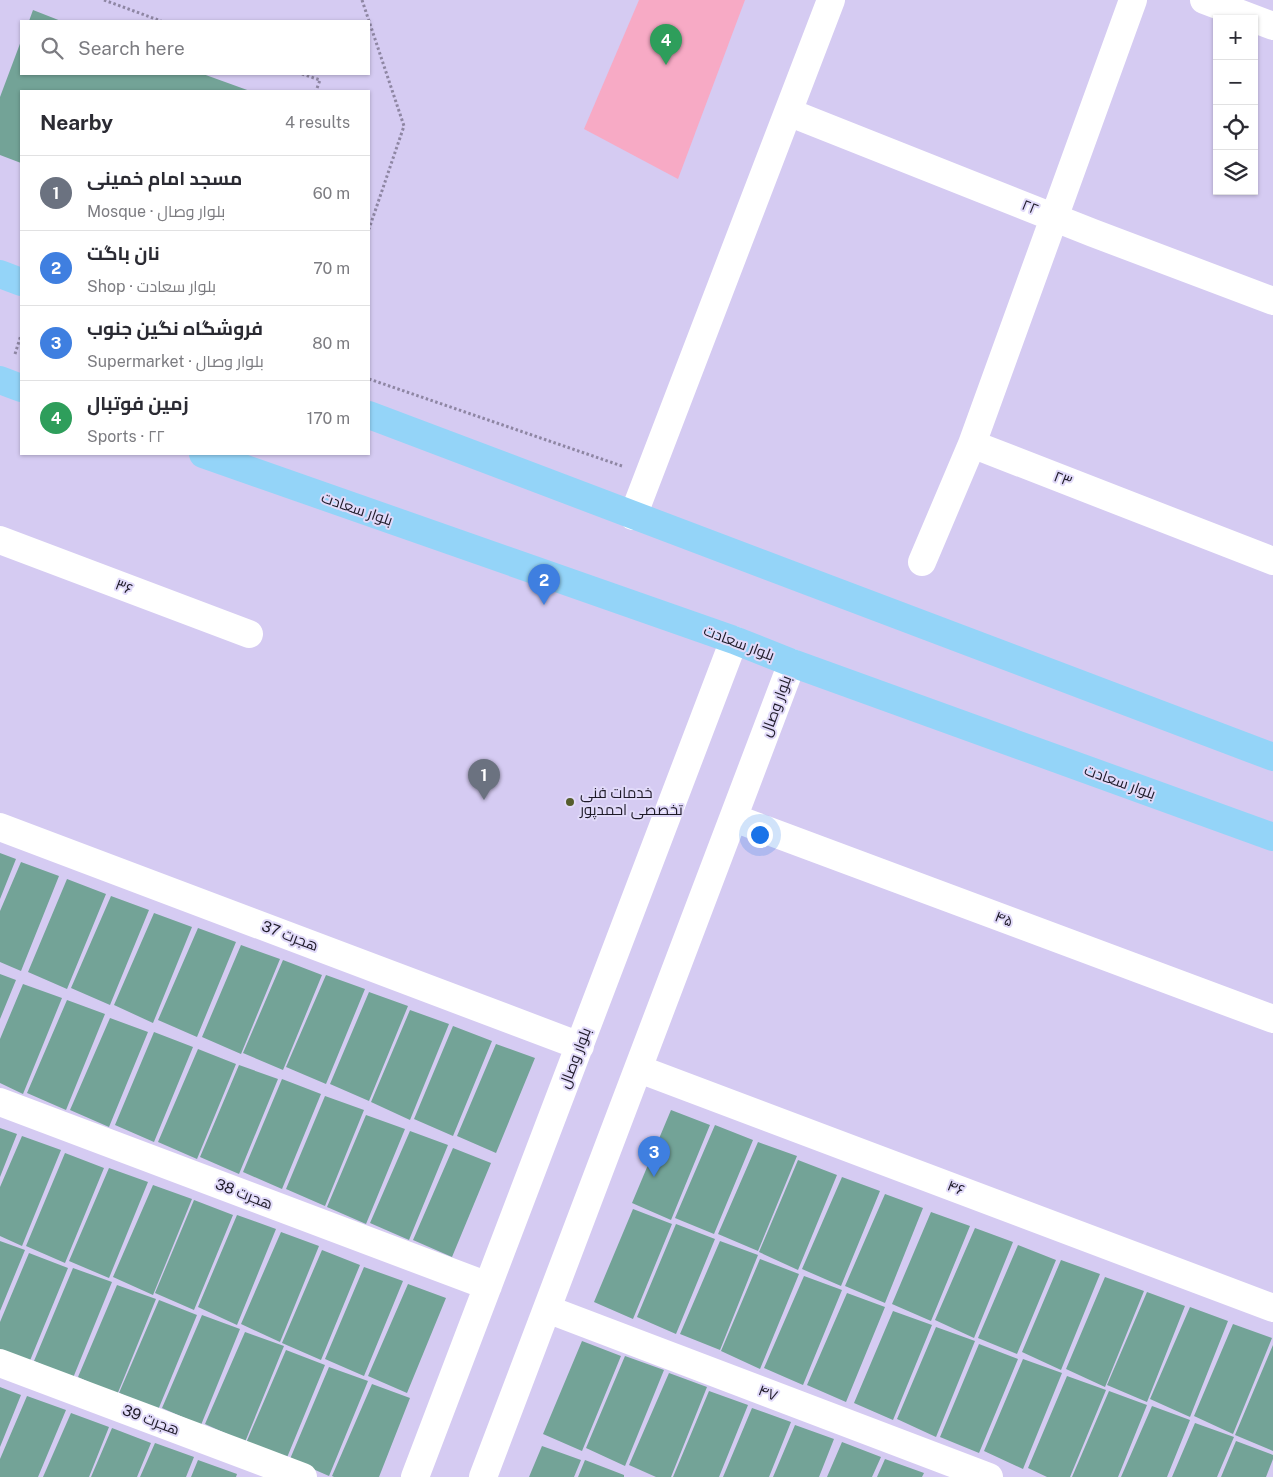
<!DOCTYPE html>
<html lang="en">
<head>
<meta charset="utf-8">
<style>
  body { margin:0; font-family:"Public Sans",Cairo,sans-serif; background:#f2f2f3; color:#2b2b33 }
  .controls { position:absolute; right:15px; top:15px; display:grid; overflow:hidden; border-radius:0px; box-shadow:0 1px 4px #0004 }
  .controls button { width:45px; height:45px; display:grid; place-items:center; padding:0; border:0; border-bottom:1px solid #e1e1e2; background:#fff; color:#2b2b33; font:25px sans-serif }
  .you { position:absolute; left:759px; top:834px; width:18px; height:18px; margin:-12px; border:4px solid #fff; border-radius:50%; background:#1a73e8; box-shadow:0 0 0 8px #1a73e833 }
  .badge { display:grid; place-items:center; width:32px; height:32px; border-radius:50%; background:#555d2c; color:#fff; font-size:16px; font-weight:700 }
  .pin { position:absolute; translate:-50% -41px; filter:drop-shadow(0 1px 2px #0008) }
  .pin::after { content:''; position:absolute; top:26px; width:18px; height:15px; background:inherit; clip-path:polygon(0 0,100% 0,50% 100%) }
  .list { margin:0; padding:0; list-style:none }
  h2 { display:flex; justify-content:space-between; align-items:center; height:65px; margin:0; padding:0 20px; font-size:21px }
  h2 small { font-size:16px; font-weight:400; color:#7c7c81 }
  .list li { display:grid; grid-template-columns:32px 1fr auto; gap:15px; align-items:center; box-sizing:border-box; height:75px; padding:0 20px; border-top:1px solid #e1e1e2 }
  .list b { display:block; font-size:19px; white-space:nowrap }
  .list p { margin:0; font-size:16px; white-space:nowrap; color:#7c7c81 }
  .list em { font-size:16px; font-style:normal; color:#7c7c81 }
  .icon { flex:none; width:28px; height:28px; fill:none; stroke:currentColor; stroke-width:2; stroke-linecap:round; stroke-linejoin:round }
  .map { position:relative; flex:none; width:1273px; height:1477px; overflow:hidden }
  .search { position:absolute; background:#fff; box-shadow:0 1px 4px #0004; left:20px; top:20px; width:350px; height:55px; display:flex; align-items:center; gap:12px; box-sizing:border-box; padding:0 18px; border-radius:0px; color:#7c7c81; font-size:19px }
  .panel { position:absolute; background:#fff; box-shadow:0 1px 4px #0004; left:20px; top:90px; width:350px; height:365px; border-radius:0px }
  .map>svg:first-child { display:block }
  .green { fill:#f7aac5 }
  .building { fill:#73a397 }
  .lines { fill:none; stroke-linecap:round; stroke-linejoin:round }
  .path { stroke:#8e86a3; stroke-width:3; stroke-dasharray:2.5 2.5; stroke-linecap:butt }
  .minor { stroke:#fff; stroke-width:28 }
  .major { stroke:#94d4f8; stroke-width:28 }
  .poi-dot { fill:#555d2c; stroke:#e1daf9; stroke-width:2 }
  .labels { text-anchor:middle; stroke-width:4; stroke-linejoin:round; paint-order:stroke }
  .street-label { font-size:15px; fill:#1e1a28; stroke:#e1daf9 }
  .poi-label { font-size:15px; fill:#1e1a28; stroke:#e1daf9; text-anchor:start }
</style>
</head>
<body>
<div class="map">
<svg width="1273" height="1477" viewBox="0 0 1273 1477">
  <rect width="100%" height="100%" fill="#d5cbf2"/>
  <path class="green" d="M639 0H745L678 179 584 129Z"/>
  <path class="building" d="M33 10 61 21H29Z
    M21 41V74H203L250 91H21V163L0 155V97Z
    M0 853 16 859 0 899Z
    M21 862 59 876 21 971 0 962V911Z
    M67 879 106 894 67 989 28 972Z
    M111 896 149 910 110 1005 71 988Z
    M154 913 192 927 153 1023 114 1005Z
    M198 928 236 942 197 1037 158 1020Z
    M241 945 280 959 241 1054 202 1037Z
    M283 960 322 975 283 1070 243 1053Z
    M0 974 16 980 0 1019Z
    M326 975 365 989 326 1084 286 1067Z
    M23 984 62 998 23 1094 0 1083V1039Z
    M369 992 408 1006 369 1101 330 1084Z
    M67 1000 105 1014 66 1110 27 1093Z
    M410 1010 449 1024 410 1120 371 1102Z
    M110 1018 148 1032 109 1127 70 1110Z
    M453 1026 492 1041 453 1136 414 1119Z
    M154 1032 193 1047 154 1142 115 1125Z
    M496 1044 535 1058 496 1153 457 1136Z
    M198 1049 236 1064 197 1159 158 1142Z
    M239 1065 278 1079 239 1174 200 1157Z
    M282 1079 321 1094 282 1189 243 1172Z
    M325 1096 364 1110 325 1206 286 1189Z
    M671 1110 710 1125 671 1220 632 1203Z
    M366 1115 405 1129 366 1224 327 1207Z
    M715 1125 753 1140 714 1234 675 1218Z
    M0 1128 17 1134 0 1177Z
    M410 1131 448 1145 409 1240 370 1223Z
    M22 1136 61 1150 22 1246 0 1236V1187Z
    M758 1142 797 1156 758 1251 718 1234Z
    M453 1148 491 1163 452 1257 413 1240Z
    M65 1153 104 1168 65 1263 26 1246Z
    M798 1160 837 1175 798 1270 759 1252Z
    M109 1168 148 1182 109 1278 69 1261Z
    M842 1177 880 1191 841 1286 802 1269Z
    M153 1185 192 1199 153 1295 113 1277Z
    M885 1194 923 1208 885 1303 845 1286Z
    M194 1200 233 1215 194 1310 155 1293Z
    M633 1209 672 1224 633 1319 594 1302Z
    M931 1212 970 1226 931 1321 892 1304Z
    M237 1215 276 1229 237 1325 198 1307Z
    M676 1224 715 1239 676 1334 637 1317Z
    M975 1228 1013 1242 974 1338 935 1320Z
    M281 1232 319 1246 280 1342 241 1324Z
    M0 1241 25 1250 0 1311Z
    M720 1241 758 1255 720 1350 680 1334Z
    M1018 1245 1056 1260 1017 1354 978 1338Z
    M322 1250 360 1265 321 1360 282 1343Z
    M29 1253 68 1268 29 1363 0 1350V1322Z
    M760 1259 799 1274 760 1369 721 1351Z
    M1061 1260 1100 1274 1061 1370 1022 1352Z
    M364 1267 403 1281 364 1376 325 1359Z
    M73 1268 112 1282 73 1378 34 1361Z
    M804 1276 842 1290 803 1385 764 1368Z
    M1105 1277 1144 1291 1105 1387 1066 1369Z
    M408 1284 446 1298 407 1393 368 1376Z
    M117 1285 156 1299 117 1395 78 1377Z
    M1147 1292 1185 1306 1147 1402 1107 1385Z
    M847 1293 885 1307 846 1402 807 1385Z
    M159 1300 197 1315 158 1410 119 1393Z
    M1190 1307 1228 1321 1190 1417 1150 1399Z
    M893 1311 932 1325 893 1420 854 1403Z
    M202 1315 240 1329 201 1425 162 1408Z
    M1233 1324 1272 1338 1233 1434 1194 1416Z
    M936 1327 975 1341 936 1437 897 1419Z
    M245 1332 284 1346 245 1442 205 1424Z
    M582 1341 621 1356 582 1451 543 1434Z
    M979 1344 1018 1359 979 1453 940 1437Z
    M1273 1345V1451L1235 1435Z
    M286 1350 325 1365 286 1460 246 1443Z
    M625 1356 664 1370 625 1466 586 1448Z
    M1023 1359 1062 1373 1023 1469 984 1451Z
    M329 1367 368 1381 329 1476 290 1459Z
    M669 1373 707 1387 671 1477H656L629 1465Z
    M1067 1376 1106 1390 1070 1477H1047L1028 1468Z
    M372 1384 410 1398 379 1477H334L332 1476Z
    M0 1387 21 1395 0 1447Z
    M709 1391 748 1405 719 1477H673Z
    M1109 1391 1147 1405 1118 1477H1072Z
    M27 1396 66 1410 38 1477H0V1459Z
    M1152 1406 1190 1420 1167 1477H1121Z
    M752 1408 791 1422 769 1477H723Z
    M71 1413 109 1427 89 1477H43Z
    M1195 1423 1234 1437 1217 1477H1172Z
    M795 1425 834 1439 819 1477H773Z
    M112 1428 151 1443 137 1477H91Z
    M1236 1441 1273 1455V1459L1266 1477H1221Z
    M842 1442 881 1457 872 1477H827Z
    M155 1443 194 1457 186 1477H140Z
    M542 1446 581 1460 574 1477H529Z
    M885 1459 924 1473 922 1477H877Z
    M198 1460 237 1474 236 1477H191Z
    M585 1460 624 1475V1477H578Z"/>
  <g class="lines">
    <path class="path" d="M104 0 161 21
      M362 0 404 126 369 229
      M302 74 320 80 316 91
      M15 354 21 335
      M369 379 622 466"/>
    <path class="minor" d="M1204 0 1273 26
      M788 112 1093 233 1273 301
      M972 444 1133 0
      M633 516 831 0
      M0 540 249 634
      M922 562 972 444 1273 561
      M734 818 1273 1019
      M0 827 580 1046
      M639 1069 1273 1308
      M0 1102 488 1286
      M547 1309 989 1477
      M0 1363 303 1477
      M415 1477 734 640
      M483 1477 792 663"/>
    <path class="major" d="M0 274 21 282
      M0 380 21 388
      M369 415 1273 757
      M203 454 734 640 792 663 1273 837"/>
  </g>
  <circle class="poi-dot" cx="570" cy="802" r="5"/>
  <g class="labels">
    <g class="street-label">
      <text transform="translate(1030 207) rotate(22)" y="5">۲۲</text>
      <text transform="translate(1063 479) rotate(21)" y="5">۲۳</text>
      <text transform="translate(357 509) rotate(19)" y="5">بلوار سعادت</text>
      <text transform="translate(124 587) rotate(21)" y="5">۳۶</text>
      <text transform="translate(739 643) rotate(21)" y="5">بلوار سعادت</text>
      <text transform="translate(776 706) rotate(-70)" y="5">بلوار وصال</text>
      <text transform="translate(1120 782) rotate(20)" y="5">بلوار سعادت</text>
      <text transform="translate(1004 919) rotate(21)" y="5">۴۵</text>
      <text transform="translate(290 936) rotate(21)" y="5">هجرت 37</text>
      <text transform="translate(575 1058) rotate(-69)" y="5">بلوار وصال</text>
      <text transform="translate(956 1188) rotate(21)" y="5">۴۶</text>
      <text transform="translate(244 1194) rotate(21)" y="5">هجرت 38</text>
      <text transform="translate(768 1393) rotate(21)" y="5">۴۷</text>
      <text transform="translate(151 1420) rotate(21)" y="5">هجرت 39</text>
    </g>
    <g class="poi-label">
      <text x="580" y="798">خدمات فنی<tspan x="580" dy="17">تخصصی احمدپور</tspan></text>
    </g>
  </g>
</svg>
<div class="controls">
<button>+</button>
<button>−</button>
<button><svg class="icon" aria-label="locate" viewBox="0 0 24 24"><circle cx="12" cy="12" r="6"/><path d="M12 2v4M12 18v4M2 12h4M18 12h4"/></svg></button>
<button><svg class="icon" aria-label="layers" viewBox="0 0 24 24"><path d="M12 4l9 5-9 5-9-5zM3 14l9 5 9-5"/></svg></button>
</div>
<div class="you"></div>
<div class="pin badge" style="left:484px;top:800px;background:#6b7280">1</div>
<div class="pin badge" style="left:544px;top:605px;background:#3f7fe0">2</div>
<div class="pin badge" style="left:654px;top:1177px;background:#3f7fe0">3</div>
<div class="pin badge" style="left:666px;top:65px;background:#2e9e5b">4</div>
<div class="search"><svg class="icon" aria-label="search" viewBox="0 0 24 24"><circle cx="10" cy="10" r="6"/><path d="M15 15l6 6"/></svg>Search here</div>
<section class="panel">
<h2>Nearby<small>4 results</small></h2>
<ul class="list">
<li><span class="badge" style="background:#6b7280">1</span><div><b>مسجد امام خمینی</b><p>Mosque · بلوار وصال</p></div><em>60 m</em></li>
<li><span class="badge" style="background:#3f7fe0">2</span><div><b>نان باگت</b><p>Shop · بلوار سعادت</p></div><em>70 m</em></li>
<li><span class="badge" style="background:#3f7fe0">3</span><div><b>فروشگاه نگین جنوب</b><p>Supermarket · بلوار وصال</p></div><em>80 m</em></li>
<li><span class="badge" style="background:#2e9e5b">4</span><div><b>زمین فوتبال</b><p>Sports · ۲۲</p></div><em>170 m</em></li>
</ul>
</section>
</div>
</body>
</html>
